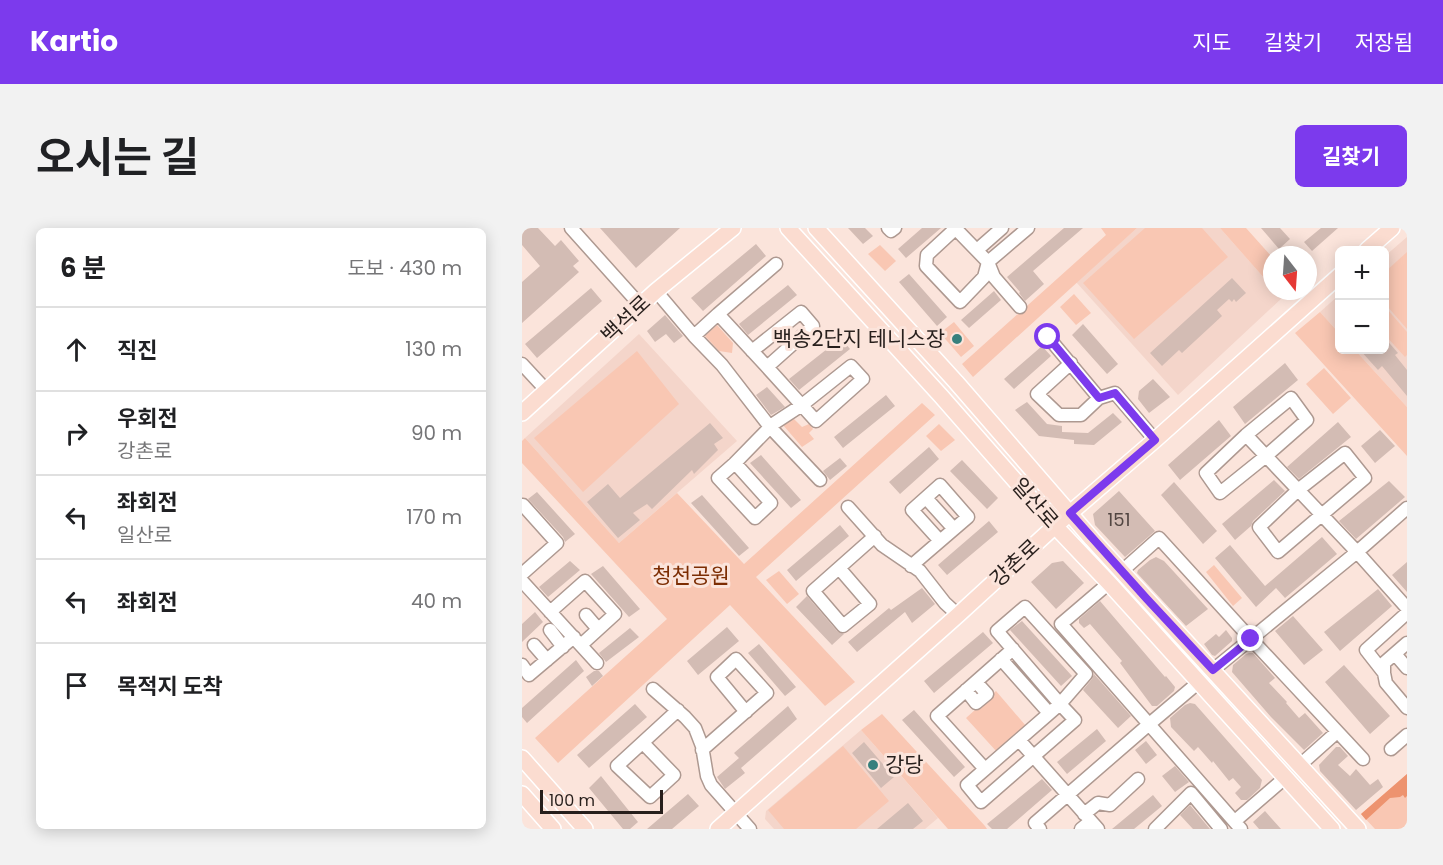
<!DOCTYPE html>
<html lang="ko">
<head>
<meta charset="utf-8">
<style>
  body { margin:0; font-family:Poppins,"Noto Sans KR",sans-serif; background:#f2f2f2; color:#202124 }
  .controls { position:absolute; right:18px; top:18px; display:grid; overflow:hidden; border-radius:9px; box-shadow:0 3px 15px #0003 }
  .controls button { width:54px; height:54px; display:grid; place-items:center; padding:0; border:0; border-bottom:2px solid #e0e0e0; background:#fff; color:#202124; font:30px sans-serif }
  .compass { position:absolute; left:741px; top:18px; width:54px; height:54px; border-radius:50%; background:#fff; box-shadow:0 3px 15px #0003; rotate:163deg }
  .scale { position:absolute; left:18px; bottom:15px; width:123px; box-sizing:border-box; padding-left:6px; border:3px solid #271f1c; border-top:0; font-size:16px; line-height:21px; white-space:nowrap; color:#271f1c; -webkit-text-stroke:4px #fbe4db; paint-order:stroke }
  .stop { position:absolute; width:18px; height:18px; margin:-14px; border:4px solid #7c3aed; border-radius:50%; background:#fff }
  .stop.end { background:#7c3aed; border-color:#fff; box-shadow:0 2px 6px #0008 }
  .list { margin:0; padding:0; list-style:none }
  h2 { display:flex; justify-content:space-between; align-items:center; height:78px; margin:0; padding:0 24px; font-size:26px }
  h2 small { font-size:20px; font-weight:400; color:#757577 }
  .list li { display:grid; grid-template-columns:39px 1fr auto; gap:18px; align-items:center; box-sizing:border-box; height:84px; padding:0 24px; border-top:2px solid #e0e0e0 }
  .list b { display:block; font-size:22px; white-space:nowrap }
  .list p { margin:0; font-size:20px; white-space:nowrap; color:#757577 }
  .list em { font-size:20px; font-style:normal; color:#757577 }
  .icon { flex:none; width:33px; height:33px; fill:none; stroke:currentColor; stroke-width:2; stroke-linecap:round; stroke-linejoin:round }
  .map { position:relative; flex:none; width:885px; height:601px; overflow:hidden; border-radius:9px }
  header { display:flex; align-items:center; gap:36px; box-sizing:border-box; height:84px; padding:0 30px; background:#7c3aed; color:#fff }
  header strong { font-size:28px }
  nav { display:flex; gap:33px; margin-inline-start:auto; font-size:21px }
  .intro { display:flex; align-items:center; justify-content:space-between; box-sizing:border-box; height:144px; padding:0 36px }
  h1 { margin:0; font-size:42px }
  .button { padding:15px 27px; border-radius:9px; background:#7c3aed; color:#fff; font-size:21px; font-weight:700 }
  main { display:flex; gap:36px; padding:0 36px }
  aside { flex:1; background:#fff; border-radius:9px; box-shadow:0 3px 15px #0003 }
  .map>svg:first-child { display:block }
  .built { fill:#f4d5ca }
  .green { fill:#f9c7b3 }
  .forest { fill:#ed936f }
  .building { fill:#d3bcb4 }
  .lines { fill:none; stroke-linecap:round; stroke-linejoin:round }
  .minor-casing { stroke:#ae9991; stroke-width:15 }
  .major-casing { stroke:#fff; stroke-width:18 }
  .minor { stroke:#fff; stroke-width:12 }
  .major { stroke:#fbdcd0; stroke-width:15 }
  .route { stroke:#7c3aed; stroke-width:8 }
  .poi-dot { fill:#37807d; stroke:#fbe4db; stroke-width:2 }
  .labels { text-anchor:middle; stroke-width:6; stroke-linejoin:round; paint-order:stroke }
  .number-label { font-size:18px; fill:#524642 }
  .street-label { font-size:21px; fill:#271f1c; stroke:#fbe4db }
  .poi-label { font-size:21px; fill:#271f1c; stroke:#fbe4db; text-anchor:end }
  .park-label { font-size:21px; fill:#7c2d03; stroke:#fbe4db }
</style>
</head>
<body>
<header>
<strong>Kartio</strong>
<nav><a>지도</a><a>길찾기</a><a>저장됨</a></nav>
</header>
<div class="intro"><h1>오시는 길</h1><a class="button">길찾기</a></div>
<main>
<aside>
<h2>6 분<small>도보 · 430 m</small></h2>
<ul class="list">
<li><svg class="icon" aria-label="ahead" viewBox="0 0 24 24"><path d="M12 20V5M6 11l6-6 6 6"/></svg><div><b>직진</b></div><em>130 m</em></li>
<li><svg class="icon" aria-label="right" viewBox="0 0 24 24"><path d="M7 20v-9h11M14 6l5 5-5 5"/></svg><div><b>우회전</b><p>강촌로</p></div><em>90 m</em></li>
<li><svg class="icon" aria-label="left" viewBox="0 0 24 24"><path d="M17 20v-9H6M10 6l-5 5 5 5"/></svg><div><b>좌회전</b><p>일산로</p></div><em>170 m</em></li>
<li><svg class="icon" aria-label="left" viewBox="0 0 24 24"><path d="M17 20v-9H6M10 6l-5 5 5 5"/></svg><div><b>좌회전</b></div><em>40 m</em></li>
<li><svg class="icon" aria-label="arrive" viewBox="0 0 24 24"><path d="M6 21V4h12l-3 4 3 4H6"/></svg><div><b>목적지 도착</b></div></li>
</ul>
</aside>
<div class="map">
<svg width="885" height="601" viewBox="0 0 885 601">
  <rect width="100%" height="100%" fill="#fbe4db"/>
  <path class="built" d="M615 0H698L750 59V63H754L760 70 656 167 554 54Z
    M885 9V179L833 122H862L863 28Z
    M817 67V105L798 84Z
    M117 106 215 213 97 315 3 210Z
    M339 502 416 590 403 601H252L243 591 244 583Z"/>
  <path class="green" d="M579 0H615L451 149 440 136 584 7Z
    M623 0H680L706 29 612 111 561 55Z
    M698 0H724L750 29V59Z
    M358 17 374 33 363 43 346 26Z
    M885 24V101L865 78 862 80 863 44Z
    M552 66 569 85 554 97 538 79Z
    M865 81 885 104V127L883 129 863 107V83Z
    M798 84 817 105 818 122H833L885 179V228L773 105Z
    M432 94 452 118 439 129 418 105Z
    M195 97 211 115 210 125 197 123 183 108Z
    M115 123 157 176 61 264 12 210Z
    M802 140 829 170 811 186 784 156Z
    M400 175 413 187 234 349 333 454 303 478 208 377 36 535 13 510 145 391 0 235V213L3 210 97 315 155 265 222 336Z
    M272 191 280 199 287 196 291 201 287 205 292 211 280 219 261 197Z
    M417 196 433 212 419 223 404 208Z
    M692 337 720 370 711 378 684 344Z
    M257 343 277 366 265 376 244 352Z
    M474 463 504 498 475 524 444 490Z
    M360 486 463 598 465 601H426L339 502Z
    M321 518 367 573 334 601H262L246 582Z
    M885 546V601H853L839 586Z"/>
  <path class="forest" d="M885 546V568L883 570 881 567 878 569 868 570 844 592 839 586Z"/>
  <path class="building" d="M0 0H16L33 18 39 12 57 33 51 38 57 44 0 95V54L18 38 0 17Z
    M78 0H158L114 40Z
    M326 0H343L351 8 341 16Z
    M400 0H419L384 30 376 21Z
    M542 0H561L511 43 522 56 503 73 497 65 498 64 485 49Z
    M739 0H758L768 11 757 21Z
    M799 0H816L790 23 782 14Z
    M234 16 244 28 181 83 169 70Z
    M387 46 425 89 415 98 377 54Z
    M710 50 724 65 714 74 712 71 710 74 707 71 695 82 700 88 660 125 657 122 640 138 628 125Z
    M266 57 275 67 226 107 217 96Z
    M69 60 80 73 15 130 3 116Z
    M472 63 479 72 447 100 439 92Z
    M143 87 161 108 152 115 144 106 133 114 125 103Z
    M561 96 596 136 585 146 550 107Z
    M862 109 876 125 873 127 885 142V168L860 138 856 142 838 122H862Z
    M319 110 328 121 277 162 267 151Z
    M520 118 529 128 492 161 482 151Z
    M763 135 776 152 723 196 711 179Z
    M631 151 648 169 627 185 616 171 617 163Z
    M245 159 263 179 249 187 234 167Z
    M364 167 373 178 321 220 312 209Z
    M505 174 525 196 540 198V204L566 205 591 185 600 194 572 217 552 216V212L517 208 493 182Z
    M697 192 709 208 658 252 646 237Z
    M816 194 829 209 777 251 765 239Z
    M188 195 201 210 192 216 196 222 172 246 170 242 130 281 125 276 111 285 118 292 96 310 65 274 86 256 98 270Z
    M858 202 873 218 853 235 839 218Z
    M407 219 417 231 378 266 367 254Z
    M239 227 279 272 269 280 228 235Z
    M318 230 325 238 308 252 301 243Z
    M440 232 476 270 465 281 428 243Z
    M752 252 763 263 731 293 729 298 713 312 700 296Z
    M867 253 883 269 834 311 817 293Z
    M652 254 695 303 681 316 639 267Z
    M597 263 633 303 603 329 573 297 571 286Z
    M15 264 53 306 43 314 41 309 6 271Z
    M180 267 227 320 217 328 169 275Z
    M467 293 476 304 425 347 416 337Z
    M318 297 327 308 274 353 265 342Z
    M800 309 815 326 763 370 754 360 734 379 693 330 708 317 743 358Z
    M634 329 642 333 686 381 664 398 615 345 616 342 628 332Z
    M48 333 58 342 26 369 17 359Z
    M541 333 562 355 534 381 509 354 530 335Z
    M885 334V364L870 347Z
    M81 338 118 381 107 389 69 346Z
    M400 360 413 376 390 395 383 384 335 424 326 414 367 380 369 382Z
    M856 361 870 378 818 423 802 404Z
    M285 368 315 403 322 406 310 417 274 379Z
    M578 373 643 449 644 448 653 459 652 463 635 478H630L598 435 600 433 568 396 562 400 557 395V391Z
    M13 384 21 394 0 414V396Z
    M771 388 801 422 782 437 753 403Z
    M500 393 550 448 539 458 488 402Z
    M205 399 217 413 176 447 165 433Z
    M108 400 117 409 84 434 77 425Z
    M704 402 710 410V413L693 428 690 427 682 416 694 406 697 409Z
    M461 404 471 415 412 465 402 453Z
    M237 416 274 459 263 468 226 425Z
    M727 425H731L753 450 747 455 765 474 764 475 777 490 783 485 801 505 782 522 749 489 710 444 711 437 724 426Z
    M54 432 62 443 5 495 0 489V480Z
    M822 437 868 488 848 506 803 454Z
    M72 443H77L81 448 70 458 64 449Z
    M572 446 609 488 596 500 561 462 570 451Z
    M668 475 673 476 740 552 738 560 725 572H719L713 565 719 559 711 550 707 553 691 533 690 535 676 519 672 523 649 499 648 490 663 477Z
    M113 476 125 489 67 540 55 527Z
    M266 478 275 491 219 540 223 545 203 561 195 549 217 530 212 525Z
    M392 482 443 539 432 549 380 492Z
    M575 501 584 513 545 546 535 534Z
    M624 513 635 527 624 536 613 522Z
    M342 514 372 549 359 560 330 525Z
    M814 519H818L826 528 816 537 828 548 834 541 848 557 856 551 861 559 834 582 798 543 797 537Z
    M653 538 667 554 653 564 640 548Z
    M79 548 116 594 108 601H101L67 560Z
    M520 551 530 562 485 601H470L465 596Z
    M166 566 177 578 150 601H125Z
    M631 567 640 578 612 601H590Z
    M386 575 401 593 391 601H355Z
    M668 577 688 601H671L658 587Z
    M743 583 759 601H737L731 594Z"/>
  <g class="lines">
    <g class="minor-casing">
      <path id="minor" d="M49 0 119 78
        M366 0 369 3 373 0
        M433 0 466 34 472 49 498 79
        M433 1 405 27 404 38 438 74 462 49 466 34 506 0
        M455 22 480 0
        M134 63 172 108 196 86
        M172 108 200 137 248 199 298 252
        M526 109 577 170 593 165 633 212
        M230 123 279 84 291 98 245 139 196 86 254 36
        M549 135 515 166 537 187H559L577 170
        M0 136 25 163
        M769 170 785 192 744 228 698 265 684 245 724 207Z
        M724 207 835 324 885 380
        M823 225 843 250 756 324 737 299 776 262Z
        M213 235 251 196 280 177 329 138 341 151 294 193 245 139
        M213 235 249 275 233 290 196 250Z
        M404 270 432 301
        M0 277H1L35 315 0 346
        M326 279 360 317 398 343 423 375 436 387
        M389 338 446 289 418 257 390 282 418 313
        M317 340 348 376 321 398 291 363 353 308
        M600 343 637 310 729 411 841 531
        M0 353 75 435
        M587 355 539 396 719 601
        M503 379 564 446 538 476 475 403Z
        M28 384 63 353 93 386 59 417
        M64 387 76 401
        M28 402 41 419
        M885 415 862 435V445L864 455 885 480
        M12 417 25 432
        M873 426 885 440
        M479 431 527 485
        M0 437 7 447 52 409
        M691 442 835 324 885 280
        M862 445 844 422 885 385
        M131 461 163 489 173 500 180 518 185 548 189 557 228 601
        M444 462 454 475 465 466 454 454
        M538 476 553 492 459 574 445 557Z
        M497 512 576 601
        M121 515 152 547 128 569 95 538 156 482
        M869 521 885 507
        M180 522 245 465 214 431 195 449 224 484
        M778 537 815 504
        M463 541 415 488 491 421
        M562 586 576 575 588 577 616 551
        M713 593 764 549
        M518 601 513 595 625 498 677 454
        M559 601 569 593
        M633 601 669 565 699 601"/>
    </g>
    <g class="major-casing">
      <path id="major" d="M266 0 419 168 533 298 587 355 810 601
        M294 0 434 154 570 311 836 601
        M845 22 870 0
        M0 185 134 63 211 0
        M0 530 63 601
        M0 566 31 601
        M196 601 436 387 533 298 633 212 818 47"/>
    </g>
    <use href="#minor" class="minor"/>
    <use href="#major" class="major"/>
  </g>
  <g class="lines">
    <path class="route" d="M526 109 577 170 593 165 633 212 548 285 624 370 691 442 729 411"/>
  </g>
  <g class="poi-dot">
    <circle cx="435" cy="111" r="6"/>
    <circle cx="351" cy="537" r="6"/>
  </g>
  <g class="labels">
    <g class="number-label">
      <text x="597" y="298">151</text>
    </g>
    <g class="street-label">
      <text transform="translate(104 91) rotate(-43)" y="7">백석로</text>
      <text transform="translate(513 275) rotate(49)" y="7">일산로</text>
      <text transform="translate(493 335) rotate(-43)" y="7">강촌로</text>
    </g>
    <g class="poi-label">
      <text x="423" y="118">백송2단지 테니스장</text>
      <text x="363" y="544" text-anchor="start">강당</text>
    </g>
    <g class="park-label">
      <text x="169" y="355">청천공원</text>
    </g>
  </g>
</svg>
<div class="controls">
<button>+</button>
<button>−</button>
</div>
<svg class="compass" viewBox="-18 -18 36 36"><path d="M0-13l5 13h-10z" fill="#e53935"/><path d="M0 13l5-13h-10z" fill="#757577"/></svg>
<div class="scale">100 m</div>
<div class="stop" style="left:526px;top:109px"></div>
<div class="stop end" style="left:729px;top:411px"></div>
</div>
</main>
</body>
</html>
